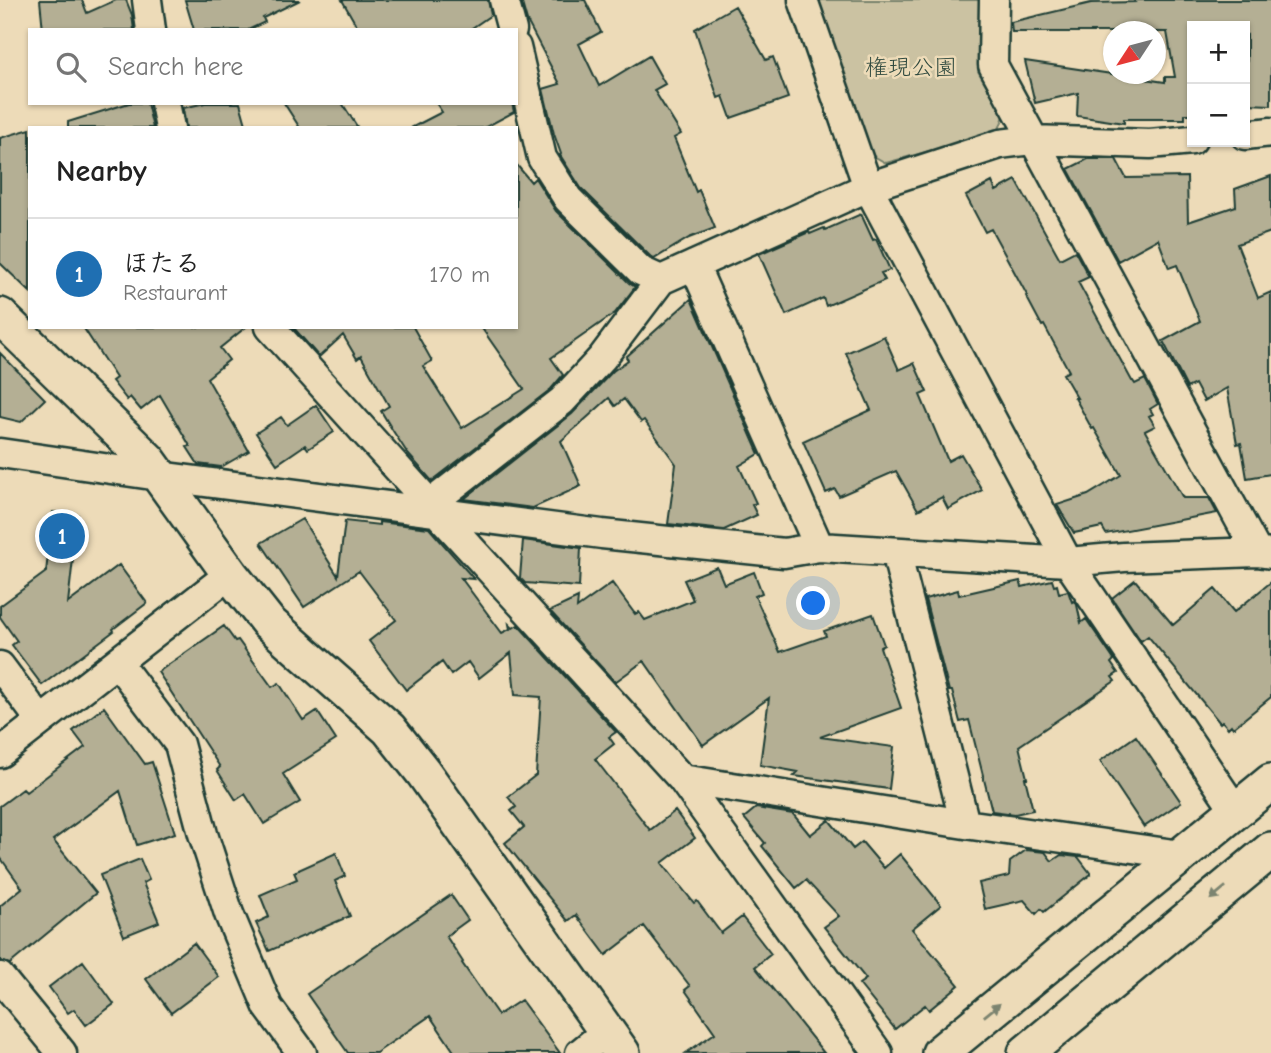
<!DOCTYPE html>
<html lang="en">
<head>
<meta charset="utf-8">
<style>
  body { margin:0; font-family:"Comic Neue","Klee One",sans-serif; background:#f6f6f6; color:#222 }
  .controls { position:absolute; right:21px; top:21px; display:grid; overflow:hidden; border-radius:0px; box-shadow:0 2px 5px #0004 }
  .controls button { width:63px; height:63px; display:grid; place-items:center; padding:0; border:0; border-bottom:2px solid #e0e0e0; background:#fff; color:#222; font:35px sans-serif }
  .compass { position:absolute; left:1103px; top:21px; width:63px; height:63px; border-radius:50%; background:#fff; box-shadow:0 2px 5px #0004; rotate:234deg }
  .you { position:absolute; left:814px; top:604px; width:24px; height:24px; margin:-18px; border:5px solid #fff; border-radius:50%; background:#1a73e8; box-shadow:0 0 0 10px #1a73e833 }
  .badge { display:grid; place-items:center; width:46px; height:46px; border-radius:50%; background:#1f6fb2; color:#fff; font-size:23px; font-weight:700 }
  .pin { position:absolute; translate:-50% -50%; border:4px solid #fff; box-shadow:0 2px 7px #0006 }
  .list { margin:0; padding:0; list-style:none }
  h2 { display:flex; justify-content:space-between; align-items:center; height:91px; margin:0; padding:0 28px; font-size:30px }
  h2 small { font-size:23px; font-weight:400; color:#767676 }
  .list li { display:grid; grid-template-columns:46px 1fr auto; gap:21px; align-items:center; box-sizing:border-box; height:112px; padding:0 28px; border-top:2px solid #e0e0e0 }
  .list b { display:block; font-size:26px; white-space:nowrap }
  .list p { margin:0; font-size:23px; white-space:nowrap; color:#767676 }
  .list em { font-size:23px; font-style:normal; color:#767676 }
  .icon { flex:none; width:38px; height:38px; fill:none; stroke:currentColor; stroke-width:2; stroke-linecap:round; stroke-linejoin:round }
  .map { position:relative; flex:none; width:1271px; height:1053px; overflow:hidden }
  .search { position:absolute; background:#fff; box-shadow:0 2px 5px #0004; left:28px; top:28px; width:490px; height:77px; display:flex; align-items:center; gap:18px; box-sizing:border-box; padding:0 24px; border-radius:0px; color:#767676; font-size:26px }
  .panel { position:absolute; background:#fff; box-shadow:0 2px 5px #0004; left:28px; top:126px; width:490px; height:203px; border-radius:0px }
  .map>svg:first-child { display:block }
  .green { fill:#cbc2a2; stroke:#75806b; stroke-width:2 }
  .building { fill:#b4af94; stroke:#1f3d34; stroke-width:2 }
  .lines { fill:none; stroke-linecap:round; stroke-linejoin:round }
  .minor-casing { stroke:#1f3d34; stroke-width:33 }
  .tertiary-casing { stroke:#1f3d34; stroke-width:40 }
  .minor { stroke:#eddbb8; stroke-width:28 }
  .tertiary { stroke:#eddbb8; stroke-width:35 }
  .oneway { fill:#7c846f }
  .labels { text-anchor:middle; stroke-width:5; stroke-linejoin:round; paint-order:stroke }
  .park-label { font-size:23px; fill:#304a3f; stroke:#eddbb8 }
</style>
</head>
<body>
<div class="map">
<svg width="1271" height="1053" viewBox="0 0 1271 1053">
  <rect width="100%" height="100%" fill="#eddbb8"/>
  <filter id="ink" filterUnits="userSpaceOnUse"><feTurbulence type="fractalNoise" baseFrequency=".0143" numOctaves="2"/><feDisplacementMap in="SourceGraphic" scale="14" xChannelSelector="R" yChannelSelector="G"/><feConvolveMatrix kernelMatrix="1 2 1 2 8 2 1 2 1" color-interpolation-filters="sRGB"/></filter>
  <g filter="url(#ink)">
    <path class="green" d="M817 0H981L978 71 1004 116 998 132 886 163 872 155Z"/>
    <path class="building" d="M40 0H82L87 13 116 0H126L132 15 134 30H43Z
      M185 0H300L263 18 265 22 248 30H194Z
      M342 0H488L491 15 469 30H359Z
      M521 0H585L601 32 579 44 599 86 649 56 665 84 654 90 681 134 674 138 696 192 699 190 715 228 689 238 654 259 651 257 581 188 560 155 561 154 554 134 543 89 560 84 527 21Z
      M1134 0H1271V105L1247 104V35L1245 36V26H1192V114H1185V119H1124V123L1077 116 1078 93 1035 103 1025 61 1165 82V77H1175L1167 32H1012L1011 22 1091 3 1135 2Z
      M735 6 766 60 773 57 788 98 731 118 723 96 718 98 695 29Z
      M129 103H147L153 128H68V122Z
      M205 103H240L247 128H186L183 108Z
      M284 103H342L358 128H300Z
      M436 103H512L514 112 484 128H411L442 112Z
      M30 129V292L0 263V138Z
      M1088 159H1116L1126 178 1187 177 1188 222 1236 206 1235 189 1271 176V232L1237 244 1258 298 1271 292V474L1247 478 1241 443 1237 444 1227 388 1204 401 1195 384 1187 388 1163 341 1200 321 1177 265 1169 268 1158 239 1118 261 1068 169Z
      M516 164 531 182 535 178 556 211 629 283 635 287 615 313 551 358 563 375 551 389 432 481 408 454 393 431 381 411 389 406 361 356 357 359 343 335 319 357 293 327H413L432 361 423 366 462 428 524 389 481 327H516Z
      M1016 180 1060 259 1075 251 1089 277 1078 282 1132 381H1133L1135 384 1145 379 1158 404 1150 409 1153 414 1149 416 1155 426 1145 431 1183 498H1209L1217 513 1106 534 1102 527 1074 533 1057 505 1088 495 1121 475 1094 428 1092 429 1075 398H1077L1063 374 1069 371 1044 325 1042 326 1026 296 1027 295 991 229 985 232 966 196 992 182 996 191Z
      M861 214 873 240 876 239 890 270 881 273 885 280 826 306 823 298 786 315 759 254 809 232 810 234 824 228 825 230Z
      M691 299 759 454 739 466 756 503 752 505 757 515 724 530 668 524 676 464 644 420 641 422 624 399 615 406 609 398 561 441 581 486 533 508 464 499 572 414 613 371 628 360 626 357Z
      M83 327H246L220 348 229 360 207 378 249 451 221 467 198 464 187 447 190 446 160 395 141 410 130 397 127 400 112 381 116 378Z
      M884 336 899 370 914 363 927 392 920 395 948 461 961 454 982 490 948 509 942 497 918 510 896 471 839 496 835 489 826 493 803 441 871 410 846 353Z
      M0 353 45 399 21 422 0 417Z
      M316 405 334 432 308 449 305 445 277 464 256 433 281 417 287 425Z
      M53 512 78 515 68 603 119 565 147 603 113 629 114 631 42 685 12 645 17 641 0 617V606L46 572Z
      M302 519 338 576 345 521 379 525V522L429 528 474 579 461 578 502 633 510 629 509 624 513 628 518 625 616 732 609 737 614 744 595 759 650 830 675 811 695 838 662 863 694 903 697 901 721 933 742 917 771 954 755 967 824 1053H686L715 1033 685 990 690 986 644 926 606 955 576 915 568 921 505 843 524 827 511 811 516 807 508 797 536 775 541 697 515 695 511 653 479 678 468 662 451 675 442 662 406 690 369 641 396 620 359 571 304 607 261 543Z
      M523 540 581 548 579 587 525 583 520 578Z
      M717 567 724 584 754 572 762 593 755 596 780 652 826 636 824 631 873 614 884 645 880 647 901 708 820 737 894 747 889 789 794 776 798 772 760 765 769 698 703 745 644 661 615 682 550 611 578 598 577 608 612 583 635 614 639 612 645 620 693 600 684 580Z
      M1052 580 1054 586 1057 585 1059 593 1068 591 1072 602 1074 601 1077 605 1081 623 1086 619 1114 660 1111 663 1118 673 1112 677 1115 681 1019 746 1027 778H1025L1033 810 1015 814 992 811 969 720 960 722 952 691H949L925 599 958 590 959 595 1020 581 1022 587Z
      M1135 580 1173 625 1215 589 1234 612 1271 582V697L1233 728 1231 725 1228 728 1222 721 1220 723 1148 636 1141 641 1112 598Z
      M224 626 235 641 238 640 272 687 279 683 303 720 317 711 336 740 283 774 300 802 264 824 245 794 236 800 217 770 220 767 158 672Z
      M104 707 145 764 152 762 175 833 137 845 120 791 53 840 96 893 10 964 0 961V906L22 888 0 857V806L23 789 26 792 85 747 73 731Z
      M1136 736 1181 802 1144 827 1100 761Z
      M756 808 793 814 810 835 829 820 853 849 862 842 884 868 900 854 941 905 912 929 959 985 929 1010 925 1005 895 1029 859 984 866 979 824 927 839 916 806 880 796 888 762 846 765 843 744 818Z
      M1026 850 1045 852 1052 861 1061 855 1078 857 1091 874 1044 912 1041 909 1036 914 1024 900 985 909 979 883 1009 876 1010 862Z
      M336 853 345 876 335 881 350 916 269 951 256 923 269 917 260 895 297 879 294 872Z
      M140 859 149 880 143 883 159 922 124 936 100 875Z
      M451 895 468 920 446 936 463 962 462 963 498 1015 521 1000 560 1053H455L430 1016 376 1053H348L307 994Z
      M194 943 219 977 171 1013 146 979Z
      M83 961 114 1004 86 1025 74 1009 68 1013 49 987Z"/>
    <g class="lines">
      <g class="minor-casing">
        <path id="minor" d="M147 0 151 30
          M504 0 512 30
          M803 0 868 187 1068 562 1236 811
          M994 0 993 65 1257 552
          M516 47 542 158 568 199 641 271 661 280
          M165 103 170 128
          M1245 135 1271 132
          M694 265 819 547
          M270 327 438 513 682 779 878 1053
          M0 453 159 476 602 534 784 553 819 547 1068 562 1124 557 1257 552 1271 554
          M430 504 562 401 602 358 661 280 868 187 1000 144 1032 140 1150 144 1192 140
          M896 552 965 824
          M117 662 179 744 203 834 229 914 268 1007 302 1053
          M0 666 41 721
          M0 753 230 574
          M682 779 965 824 1181 855
          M0 977 62 1053
          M580 1053 607 1031"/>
      </g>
      <g class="tertiary-casing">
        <path id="tertiary" d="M0 316 148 460 230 574 268 622 389 729 423 772 622 1053
          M940 1053 1271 782
          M1026 1053 1271 850"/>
      </g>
      <use href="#minor" class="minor"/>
      <use href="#tertiary" class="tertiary"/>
    </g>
    <defs><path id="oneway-solid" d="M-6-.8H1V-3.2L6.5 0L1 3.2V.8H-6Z" transform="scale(1.75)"/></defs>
    <g class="oneway">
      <use href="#oneway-solid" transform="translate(1218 893) rotate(140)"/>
      <use href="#oneway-solid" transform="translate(992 1010) rotate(-39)"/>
    </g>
  </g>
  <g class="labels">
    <g class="park-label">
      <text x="911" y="75">権現公園</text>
    </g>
  </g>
</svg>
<div class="controls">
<button>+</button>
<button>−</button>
</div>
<svg class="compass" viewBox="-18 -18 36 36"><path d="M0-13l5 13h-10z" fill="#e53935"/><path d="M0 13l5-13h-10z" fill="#767676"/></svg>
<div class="you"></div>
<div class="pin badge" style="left:62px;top:536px">1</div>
<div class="search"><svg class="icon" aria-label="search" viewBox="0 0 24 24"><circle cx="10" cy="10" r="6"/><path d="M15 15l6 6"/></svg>Search here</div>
<section class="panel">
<h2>Nearby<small></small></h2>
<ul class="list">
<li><span class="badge">1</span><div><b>ほたる</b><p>Restaurant</p></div><em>170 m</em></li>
</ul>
</section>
</div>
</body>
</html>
